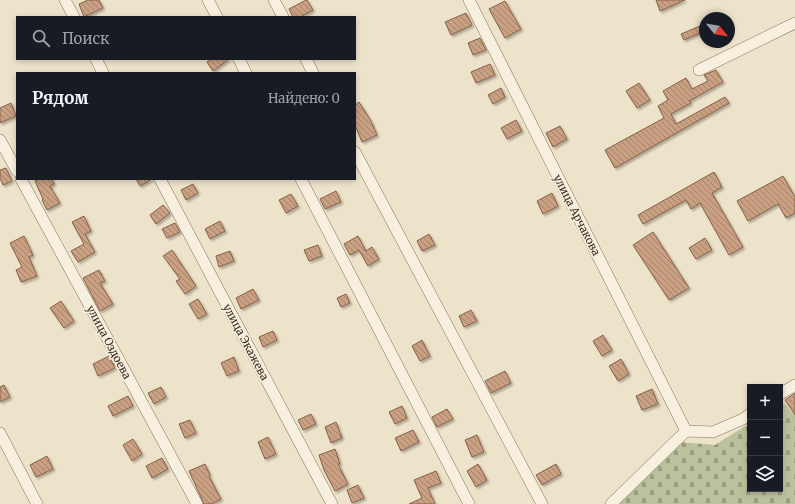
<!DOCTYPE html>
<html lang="ru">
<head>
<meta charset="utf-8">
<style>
  body { margin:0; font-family:Merriweather,serif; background:#20242c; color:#f1f3f6 }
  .controls { position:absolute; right:12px; bottom:12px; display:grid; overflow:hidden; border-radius:0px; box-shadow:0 2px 6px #0003 }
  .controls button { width:36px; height:36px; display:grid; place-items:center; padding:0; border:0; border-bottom:1px solid #363941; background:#171b24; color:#f1f3f6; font:20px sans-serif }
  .compass { position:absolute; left:699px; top:12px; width:36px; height:36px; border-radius:50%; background:#171b24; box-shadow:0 2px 6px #0003; rotate:120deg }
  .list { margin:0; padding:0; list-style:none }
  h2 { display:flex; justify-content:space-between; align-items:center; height:52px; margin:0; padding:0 16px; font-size:17px }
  h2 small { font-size:13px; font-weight:400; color:#9ea1a6 }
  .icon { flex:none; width:22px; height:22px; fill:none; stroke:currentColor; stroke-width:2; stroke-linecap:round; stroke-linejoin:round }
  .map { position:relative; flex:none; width:795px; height:504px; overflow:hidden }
  .search { position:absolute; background:#171b24; box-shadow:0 2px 6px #0003; left:16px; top:16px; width:340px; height:44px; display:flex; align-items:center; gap:10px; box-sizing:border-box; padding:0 14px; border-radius:0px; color:#9ea1a6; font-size:15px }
  .panel { position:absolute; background:#171b24; box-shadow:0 2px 6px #0003; left:16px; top:72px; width:340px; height:108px; border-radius:0px }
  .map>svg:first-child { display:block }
  .cemetery { fill:url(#cemetery-stones) }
  .building { fill:url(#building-back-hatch); stroke:#876046; filter:url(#shadow) }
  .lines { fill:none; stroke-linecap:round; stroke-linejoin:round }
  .minor-casing { stroke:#89755f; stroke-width:12 }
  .minor { stroke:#f8f0de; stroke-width:11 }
  .labels { text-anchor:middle; stroke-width:3.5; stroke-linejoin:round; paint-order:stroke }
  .street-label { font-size:11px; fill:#3a2e22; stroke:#f5edda }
</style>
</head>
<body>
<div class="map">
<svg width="795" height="504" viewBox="0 0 795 504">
  <defs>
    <pattern id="cemetery-stones" width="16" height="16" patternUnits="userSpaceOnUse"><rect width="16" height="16" fill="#bcc19d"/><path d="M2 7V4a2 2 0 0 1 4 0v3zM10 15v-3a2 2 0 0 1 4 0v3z" fill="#9a9d80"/></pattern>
    <pattern id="building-back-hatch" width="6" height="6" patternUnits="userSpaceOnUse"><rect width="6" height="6" fill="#c9a082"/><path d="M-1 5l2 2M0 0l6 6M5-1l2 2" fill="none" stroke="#a4836a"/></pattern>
    <filter id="shadow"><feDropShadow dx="2" dy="2" stdDeviation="1" flood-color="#0004"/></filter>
  </defs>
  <rect width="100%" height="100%" fill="#ede3ca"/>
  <path class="cemetery" d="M784 403 795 416V504H615L679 442 715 445 750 423V489H780V405Z"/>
  <path class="building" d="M88 0H99L103 8 84 17 79 4Z
    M306 0H307L313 10 300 17H293L289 9Z
    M656 0H685L660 11Z
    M505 1 521 29 505 38 489 9Z
    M466 13 472 25 451 35 445 22Z
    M700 26 702 32 684 40 681 34Z
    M480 38 486 50 473 55 468 43Z
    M211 59H229L213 71 207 62Z
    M490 64 495 75 476 83 471 72Z
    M716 70 723 82 689 101 691 103 671 114 676 124 725 97 729 103 615 168 605 150 664 118 658 106 668 100 663 91 686 78 692 89 708 81 704 75Z
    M639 83 650 100 637 108 626 91Z
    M501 88 505 97 493 104 488 95Z
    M359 102 371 121 377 135 362 142 355 125V105Z
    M11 103 16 116 0 123V108Z
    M516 120 522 131 507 139 501 128Z
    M560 126 567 139 553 147 546 133Z
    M6 168 12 181 3 185 0 178V170Z
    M714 172 722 187 712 193 743 247 729 255 700 203 691 209 686 200 643 224 638 215Z
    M783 176 795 197V213L786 218 778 204 748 221 737 201Z
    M39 179H52L54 184 50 186 60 203 47 210 42 200 43 199 35 181Z
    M136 179H152L140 186Z
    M193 184 198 193 186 200 181 190Z
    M336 191 341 202 325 209 320 199Z
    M552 193 558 206 543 214 537 201Z
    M291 194 298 206 286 213 279 200Z
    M163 205 170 213 156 224 150 215Z
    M84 216 91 231 85 234 95 252 78 262 71 251 84 244 72 222Z
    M220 221 225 231 210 239 205 229Z
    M175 223 180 232 167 238 162 229Z
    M653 232 689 288 669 300 633 245Z
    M429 234 435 245 422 251 417 241Z
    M24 236 33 255 29 257 37 276 21 282 16 270 22 267 10 243Z
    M358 236 366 251 372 247 379 259 368 266 359 250 350 255 344 244Z
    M705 238 712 250 696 259 689 248Z
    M318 245 322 256 309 261 304 250Z
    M172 250 196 286 185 294 176 281 180 279 163 256Z
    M230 251 234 261 219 267 216 256Z
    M99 270 105 281 100 283 113 304 100 311 83 278Z
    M253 289 259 300 241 309 236 298Z
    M346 294 350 303 341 307 337 298Z
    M198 299 207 314 198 319 189 304Z
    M61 301 74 321 64 328 50 308Z
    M471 310 477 321 464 327 459 316Z
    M273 331 277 340 263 347 259 337Z
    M603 335 612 350 602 356 593 341Z
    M422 340 430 356 420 361 412 346Z
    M109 356 115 368 98 376 93 364Z
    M234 357 239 371 227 376 221 363Z
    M621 359 629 374 618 381 609 366Z
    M505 371 511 383 491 393 485 381Z
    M4 385 10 397 0 402V387Z
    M161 387 166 397 154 404 148 393Z
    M652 389 658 404 642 410 636 396Z
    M795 393V415L785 400Z
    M128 396 133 406 113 416 108 406Z
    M402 406 407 418 395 424 389 412Z
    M447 409 453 419 437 427 432 417Z
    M311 414 316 424 303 430 298 420Z
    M190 420 196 433 185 438 179 424Z
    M336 422 342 438 331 443 325 427Z
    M413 430 419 442 401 451 395 438Z
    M477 435 484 452 472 457 465 440Z
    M268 437 276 454 265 459 258 442Z
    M133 439 142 454 132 461 123 445Z
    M335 449 340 464H338L348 484 335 491 324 470 319 455Z
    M47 456 53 469 36 477 30 465Z
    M162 458 168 469 152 478 146 466Z
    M205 464 210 475 209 476 221 499 211 504H204L189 471Z
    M478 464 487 480 476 487 467 471Z
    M556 464 561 474 542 485 536 475Z
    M436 471 441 483 428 488 435 504H409L422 498 414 480Z
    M358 485 364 498 352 503 347 490Z"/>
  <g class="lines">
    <g class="minor-casing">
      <path id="minor" d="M65 0 74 17
        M208 0 217 17
        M274 0 283 17
        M469 0 686 431
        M96 59 103 73
        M239 59 246 73
        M306 59 313 73
        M699 70 795 23
        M0 140 17 171
        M355 152 542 504
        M21 179 197 504
        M160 179 332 504
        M301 179 469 504
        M780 394 795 385
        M0 433 37 504
        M611 504 686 431 713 432 743 419 750 414"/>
    </g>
    <use href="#minor" class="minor"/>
  </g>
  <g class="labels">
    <g class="street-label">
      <text transform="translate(577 215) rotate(63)" y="4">улица Арчакова</text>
      <text transform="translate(109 342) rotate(62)" y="4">улица Оздоева</text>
      <text transform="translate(246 342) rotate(62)" y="4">улица Экажева</text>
    </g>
  </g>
</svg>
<div class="controls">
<button>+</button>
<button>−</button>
<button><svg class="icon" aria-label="layers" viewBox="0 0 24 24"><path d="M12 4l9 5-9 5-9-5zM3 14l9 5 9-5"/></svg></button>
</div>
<svg class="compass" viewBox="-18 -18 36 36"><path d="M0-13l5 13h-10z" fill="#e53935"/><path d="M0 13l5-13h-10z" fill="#9ea1a6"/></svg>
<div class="search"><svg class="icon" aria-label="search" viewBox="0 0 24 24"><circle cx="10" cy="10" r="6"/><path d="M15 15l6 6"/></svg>Поиск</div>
<section class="panel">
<h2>Рядом<small>Найдено: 0</small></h2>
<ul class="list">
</ul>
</section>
</div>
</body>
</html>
